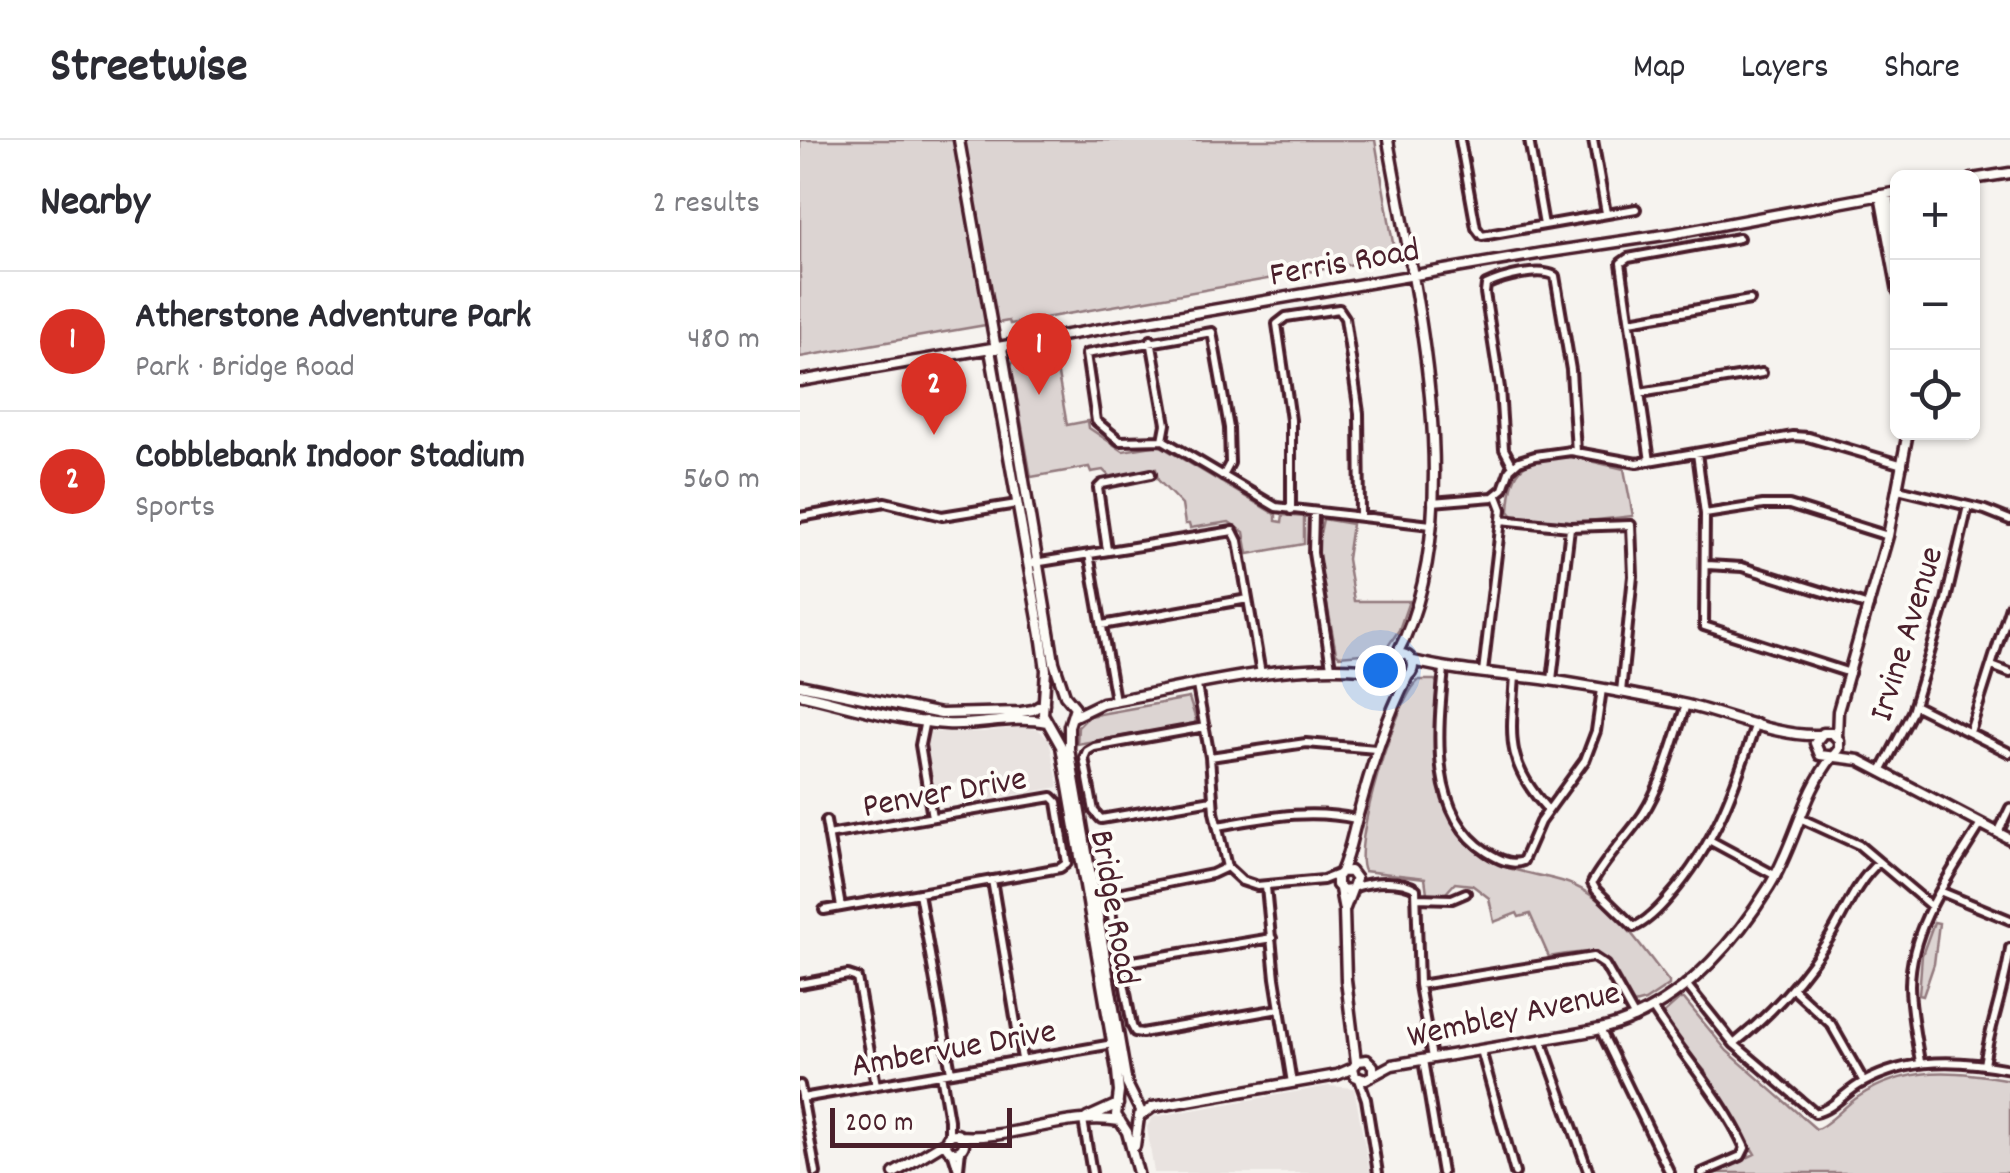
<!DOCTYPE html>
<html lang="en">
<head>
<meta charset="utf-8">
<style>
  body { margin:0; font-family:Dekko,sans-serif; background:#f7f7f7; color:#2b2b33 }
  .controls { position:absolute; right:30px; top:30px; display:grid; overflow:hidden; border-radius:15px; box-shadow:0 2px 8px #0004 }
  .controls button { width:90px; height:90px; display:grid; place-items:center; padding:0; border:0; border-bottom:2px solid #e1e1e2; background:#fff; color:#2b2b33; font:50px sans-serif }
  .scale { position:absolute; left:30px; bottom:25px; width:182px; box-sizing:border-box; padding-left:10px; border:5px solid #4a1f2b; border-top:0; font-size:28px; line-height:35px; white-space:nowrap; color:#4a1f2b; -webkit-text-stroke:8px #fdfcf7; paint-order:stroke }
  .you { position:absolute; left:580px; top:530px; width:35px; height:35px; margin:-25px; border:8px solid #fff; border-radius:50%; background:#1a73e8; box-shadow:0 0 0 15px #1a73e833 }
  .badge { display:grid; place-items:center; width:65px; height:65px; border-radius:50%; background:#d93025; color:#fff; font-size:32px; font-weight:700 }
  .pin { position:absolute; translate:-50% -82px; filter:drop-shadow(0 2px 5px #0008) }
  .pin::after { content:''; position:absolute; top:52px; width:35px; height:30px; background:inherit; clip-path:polygon(0 0,100% 0,50% 100%) }
  .list { margin:0; padding:0; list-style:none }
  h2 { display:flex; justify-content:space-between; align-items:center; height:130px; margin:0; padding:0 40px; font-size:42px }
  h2 small { font-size:32px; font-weight:400; color:#7c7c81 }
  .list li { display:grid; grid-template-columns:65px 1fr auto; gap:30px; align-items:center; box-sizing:border-box; height:140px; padding:0 40px; border-top:2px solid #e1e1e2 }
  .list b { display:block; font-size:38px; white-space:nowrap }
  .list p { margin:0; font-size:32px; white-space:nowrap; color:#7c7c81 }
  .list em { font-size:32px; font-style:normal; color:#7c7c81 }
  .icon { flex:none; width:55px; height:55px; fill:none; stroke:currentColor; stroke-width:2; stroke-linecap:round; stroke-linejoin:round }
  .map { position:relative; flex:none; width:1210px; height:1033px; overflow:hidden }
  header { display:flex; align-items:center; gap:60px; box-sizing:border-box; height:140px; padding:0 50px; background:#fff; border-bottom:2px solid #e1e1e2 }
  header strong { font-size:48px }
  nav { display:flex; gap:55px; margin-inline-start:auto; font-size:35px }
  main { display:flex }
  aside { flex:1; background:#fff }
  .map>svg:first-child { display:block }
  .built { fill:#e9e3e0 }
  .green { fill:#dcd4d2; stroke:#937a7e; stroke-width:2.5 }
  .lines { fill:none; stroke-linecap:round; stroke-linejoin:round }
  .minor-casing { stroke:#4a1f2b; stroke-width:14 }
  .tertiary-casing { stroke:#4a1f2b; stroke-width:15 }
  .minor { stroke:#fdfcf7; stroke-width:6 }
  .tertiary { stroke:#fdfcf7; stroke-width:8 }
  .labels { text-anchor:middle; stroke-width:8; stroke-linejoin:round; paint-order:stroke }
  .street-label { font-size:35px; fill:#4a1f2b; stroke:#fdfcf7 }
</style>
</head>
<body>
<header>
<strong>Streetwise</strong>
<nav><a>Map</a><a>Layers</a><a>Share</a></nav>
</header>
<main>
<aside>
<h2>Nearby<small>2 results</small></h2>
<ul class="list">
<li><span class="badge">1</span><div><b>Atherstone Adventure Park</b><p>Park · Bridge Road</p></div><em>480 m</em></li>
<li><span class="badge">2</span><div><b>Cobblebank Indoor Stadium</b><p>Sports</p></div><em>560 m</em></li>
</ul>
</aside>
<div class="map">
<svg width="1210" height="1033" viewBox="0 0 1210 1033">
  <rect width="100%" height="100%" fill="#f6f3ef"/>
  <filter id="ink" filterUnits="userSpaceOnUse"><feTurbulence type="fractalNoise" baseFrequency=".01" numOctaves="2"/><feDisplacementMap in="SourceGraphic" scale="20" xChannelSelector="R" yChannelSelector="G"/><feConvolveMatrix kernelMatrix="1 2 1 2 8 2 1 2 1" color-interpolation-filters="sRGB"/></filter>
  <g filter="url(#ink)">
    <path class="built" d="M223 587 238 589 249 600 259 647 168 663 164 642 133 648 126 607 128 592H181Z
      M529 946 554 948 570 1033H354L347 987 353 977Z"/>
    <path class="green" d="M0 0H575L594 109 588 118 210 184 209 181 0 217Z
      M254 212 267 285 288 281 289 288 323 311 359 305 476 375V381L482 382 483 375 504 377V404L448 414 444 392 429 382 390 388 389 384H385L382 365 358 340 356 329 310 337 303 330 291 332 289 327 231 337 211 225 217 218Z
      M773 317 824 329 833 376 779 382 713 376 709 371C711 323 726 317 773 317Z
      M523 379 552 384 547 419 554 461H609L599 490 584 512 539 516 536 513 517 408Z
      M619 540H635L637 543C632 610 628 701 706 727 734 737 761 736 786 752 821 773 844 811 869 842V845L845 861 834 864C805 814 810 806 749 817L730 774 719 777 717 773 694 782 689 758 672 745 655 743 645 754 627 753 625 738 564 731C551 706 596 558 619 540Z
      M389 558 396 580 394 584 277 604 278 587 289 576Z
      M1134 782 1139 783 1134 824 1123 856 1119 855 1122 815Z
      M880 859H884L927 911 1016 989C1029 985 1044 966 1058 957 1106 925 1157 930 1210 940V1033H915L955 1014 905 931 877 900 862 875Z"/>
    <g class="lines">
      <g class="minor-casing">
        <path id="minor" d="M660 0 676 88 682 96 836 69
          M729 0 744 85
          M793 0 806 73
          M830 181 950 160
          M351 200 366 284 363 300
          M840 253 962 233
          M897 313 905 374 904 486 1050 533
          M850 321 821 123 828 118 939 98
          M713 326 704 309 700 248 685 153 686 145C702 137 740 127 755 136L771 230 776 312
          M423 336 430 323 429 288 412 192 286 214 296 281 320 301 363 300 476 367 631 385
          M1098 349 1185 370 1210 380
          M632 362 693 357 703 349 710 329 719 321 735 316 771 311 837 323 993 296 1008 297 1103 325
          M491 370V280L477 184 486 177 539 169 545 178 559 273 560 375
          M514 372 513 413 531 527
          M905 374 963 365H989L1088 396
          M0 377 85 362 142 376 217 364
          M701 380 770 387 831 385 833 436 821 552
          M307 410 298 348 302 344 351 334
          M289 414 315 560
          M228 424 433 391 438 401 461 534
          M907 425 942 427 1069 466
          M302 485 448 459
          M1192 526 1210 533
          M644 529C638 589 628 674 687 712 698 719 711 726 723 721L740 682 785 620 796 591 802 549
          M683 532 701 380 702 369 697 356
          M715 536C711 597 704 621 748 670
          M752 540 770 388
          M397 546 410 617 414 672 427 727 442 741 457 746 523 740 538 734
          M886 565C873 602 864 641 843 674 827 698 806 717 792 743L796 750 834 787C848 781 860 768 870 756 915 705 935 647 956 583
          M1114 565 1210 613
          M125 580 120 605 132 677
          M405 587 294 607 287 611 284 618 294 671 301 679 412 660
          M1170 592 1210 466
          M410 617 506 603 576 609
          M1081 632 1112 572 1146 460 1168 366
          M1002 679 1059 705 1131 766
          M26 681 41 767
          M417 686C465 678 508 668 556 679
          M1198 693 1210 668
          M911 701 976 736
          M427 727 412 734 312 754 309 760 332 886 335 892 342 893 479 869
          M192 740 222 919
          M466 747 475 838 492 943
          M555 747C573 741 601 739 616 749L619 845 632 918
          M1142 752 1210 780
          M119 753 151 932
          M617 758 652 759 666 753
          M24 770 260 728 267 723 257 662 252 657 28 695
          M321 823 472 798
          M0 844 48 835 57 838 76 945
          M886 844 934 904 1015 973C1032 970 1046 951 1062 943 1110 917 1158 919 1210 929
          M619 845 793 817 805 825 835 878
          M992 848 1031 884 1064 942
          M852 868C882 915 921 956 945 1008L941 1016 902 1033
          M800 889 870 1033
          M741 899 789 1033
          M935 903C971 874 1003 839 1028 800 1045 773 1055 743 1079 722
          M681 910 715 1033
          M623 920 642 1033
          M1120 922C1116 897 1110 871 1110 845 1111 784 1151 734 1181 684
          M1184 925C1190 885 1205 848 1210 808
          M141 934 149 980V997
          M559 939 566 959 578 1033
          M0 945 16 1033
          M2 958 313 904
          M283 980 292 1033
          M152 1011 159 1033
          M159 1028 161 1009"/>
      </g>
      <g class="tertiary-casing">
        <path id="tertiary" d="M159 0 196 209
          M588 0C614 151 672 372 597 514
          M1172 39 1210 33
          M1088 54 1098 112
          M1080 55 1098 151
          M202 208 254 522 265 555 275 567 269 586V609L327 944 340 970 335 1006
          M190 210 242 501 246 530 243 574 261 606 317 931 319 952 316 975 327 992 338 1033
          M0 241 743 113 871 94 1098 52
          M589 526a12 12 0 1 1 24 0a12 12 0 1 1-24 0Z
          M613 521C658 532 704 534 749 540 793 546 835 555 878 563 923 572 975 597 1020 595
          M0 545 141 574 221 572 233 570 244 563
          M0 554C48 565 97 581 146 584 179 586 214 575 247 582
          M273 577 302 563C396 546 496 517 590 532
          M1037 597 1038 571 1088 396 1108 292
          M1034 615 1039 609V600L1032 593H1023L1015 603 1020 615 1059 620 1210 699
          M541 732C550 712 553 691 559 671 572 624 586 579 608 536
          M540 749 544 770 546 840 556 922
          M545 768 556 739 550 731 541 732 537 737V745L543 751 551 750
          M573 934V926L567 920 558 921 553 928 555 936 564 940 592 925C645 916 698 907 751 898 778 893 808 890 833 878 891 852 937 799 969 747 995 705 1003 653 1033 616
          M339 977 353 967 537 935 553 928
          M287 978 318 964
          M146 1003a9 9 0 1 1 18 0a9 9 0 1 1-18 0Z
          M160 996C213 1000 267 972 320 981
          M94 1033 147 1001"/>
      </g>
      <use href="#minor" class="minor"/>
      <use href="#tertiary" class="tertiary"/>
    </g>
  </g>
  <g class="labels">
    <g class="street-label">
      <text transform="translate(544 120) rotate(-10)" y="12">Ferris Road</text>
      <text transform="translate(1104 493) rotate(-73)" y="12">Irvine Avenue</text>
      <text transform="translate(144 650) rotate(-10)" y="12">Penver Drive</text>
      <text transform="translate(317 767) rotate(80)" y="12">Bridge Road</text>
      <text transform="translate(713 872) rotate(-12)" y="12">Wembley Avenue</text>
      <text transform="translate(153 906) rotate(-10)" y="12">Ambervue Drive</text>
    </g>
  </g>
</svg>
<div class="controls">
<button>+</button>
<button>−</button>
<button><svg class="icon" aria-label="locate" viewBox="0 0 24 24"><circle cx="12" cy="12" r="6"/><path d="M12 2v4M12 18v4M2 12h4M18 12h4"/></svg></button>
</div>
<div class="scale">200 m</div>
<div class="you"></div>
<div class="pin badge" style="left:239px;top:255px">1</div>
<div class="pin badge" style="left:134px;top:295px">2</div>
</div>
</main>
</body>
</html>
